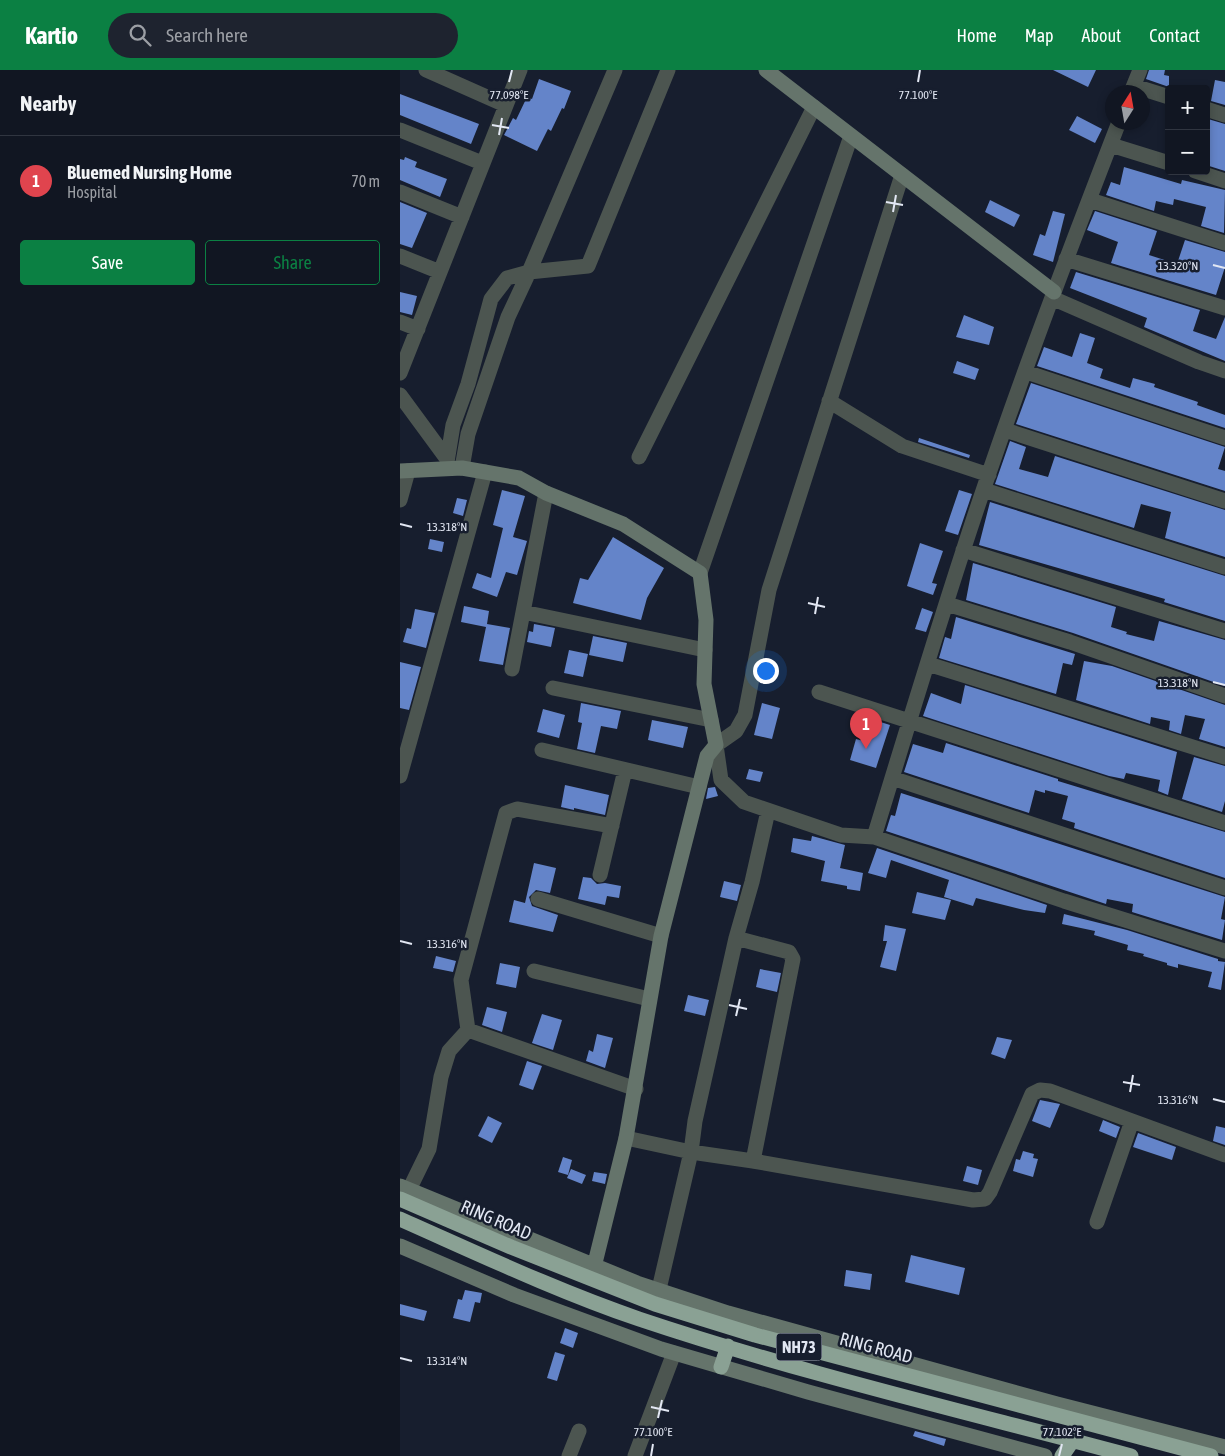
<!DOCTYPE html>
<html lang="en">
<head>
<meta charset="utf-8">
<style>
  body { margin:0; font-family:"Asap Condensed",sans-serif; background:#1e232f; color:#f1f3f6 }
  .controls { position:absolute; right:15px; top:15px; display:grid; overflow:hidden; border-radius:5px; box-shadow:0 2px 8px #0003 }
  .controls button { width:45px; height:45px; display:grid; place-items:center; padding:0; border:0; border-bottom:1px solid #303540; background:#111622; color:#f1f3f6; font:25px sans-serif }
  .compass { position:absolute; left:705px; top:15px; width:45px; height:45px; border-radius:50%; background:#111622; box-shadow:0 2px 8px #0003; rotate:11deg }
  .you { position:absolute; left:365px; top:600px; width:18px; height:18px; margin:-12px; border:4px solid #fff; border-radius:50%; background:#1a73e8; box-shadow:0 0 0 8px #1a73e833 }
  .badge { display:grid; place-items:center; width:32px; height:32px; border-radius:50%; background:#0b8043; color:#fff; font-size:16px; font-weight:700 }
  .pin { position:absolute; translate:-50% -41px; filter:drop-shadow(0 1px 2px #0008) }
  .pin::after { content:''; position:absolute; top:26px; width:18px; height:15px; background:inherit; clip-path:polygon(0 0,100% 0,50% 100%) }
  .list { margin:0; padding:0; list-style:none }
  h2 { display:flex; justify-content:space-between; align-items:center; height:65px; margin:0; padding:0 20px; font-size:21px }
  h2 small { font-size:16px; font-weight:400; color:#9c9fa5 }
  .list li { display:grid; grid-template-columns:32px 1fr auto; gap:15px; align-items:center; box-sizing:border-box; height:90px; padding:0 20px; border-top:1px solid #303540 }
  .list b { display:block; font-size:19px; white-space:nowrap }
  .list p { margin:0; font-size:16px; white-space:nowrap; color:#9c9fa5 }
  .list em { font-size:16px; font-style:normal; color:#9c9fa5 }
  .actions { display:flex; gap:10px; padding:15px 20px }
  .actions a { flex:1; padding:11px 0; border:1px solid #0b8043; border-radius:5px; text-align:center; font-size:18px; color:#0b8043 }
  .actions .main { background:#0b8043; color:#fff }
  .icon { flex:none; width:28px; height:28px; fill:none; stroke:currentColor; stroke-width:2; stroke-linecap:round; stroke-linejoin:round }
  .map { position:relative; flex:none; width:825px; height:1386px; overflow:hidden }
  header { display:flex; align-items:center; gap:30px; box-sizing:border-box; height:70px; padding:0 25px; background:#0b8043; color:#fff }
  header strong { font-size:24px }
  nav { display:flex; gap:28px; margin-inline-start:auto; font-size:18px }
  .search { width:350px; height:45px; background:#1e232f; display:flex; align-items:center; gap:12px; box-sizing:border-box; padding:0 18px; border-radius:28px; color:#9c9fa5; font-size:19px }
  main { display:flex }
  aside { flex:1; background:#111622 }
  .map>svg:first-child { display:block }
  .building { fill:#6484c9 }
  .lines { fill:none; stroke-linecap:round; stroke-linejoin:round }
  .street { stroke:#4c5550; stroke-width:15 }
  .secondary { stroke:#65746b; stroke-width:15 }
  .highway { stroke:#8aa194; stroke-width:15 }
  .ticks { fill:none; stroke:#e2e7f3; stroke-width:2 }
  .labels { text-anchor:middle; stroke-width:5; stroke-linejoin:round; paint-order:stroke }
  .shield { fill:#171e2e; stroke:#a5abb8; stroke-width:1 }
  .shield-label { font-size:16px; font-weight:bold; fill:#e2e7f3 }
  .street-label { font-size:18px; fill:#e2e7f3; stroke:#171e2e }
  .ticks-label { font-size:12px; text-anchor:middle; fill:#e2e7f3; stroke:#171e2e; stroke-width:5; stroke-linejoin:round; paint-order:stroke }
</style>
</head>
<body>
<header>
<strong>Kartio</strong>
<div class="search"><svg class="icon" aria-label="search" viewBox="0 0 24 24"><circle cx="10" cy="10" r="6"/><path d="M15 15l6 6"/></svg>Search here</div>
<nav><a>Home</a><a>Map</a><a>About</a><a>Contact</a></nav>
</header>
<main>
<aside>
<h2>Nearby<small></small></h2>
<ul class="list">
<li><span class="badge" style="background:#e0444e">1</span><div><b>Bluemed Nursing Home</b><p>Hospital</p></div><em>70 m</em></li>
</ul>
<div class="actions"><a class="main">Save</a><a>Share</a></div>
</aside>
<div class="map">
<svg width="825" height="1386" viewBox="0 0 825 1386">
  <rect width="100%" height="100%" fill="#171e2e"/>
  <path class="building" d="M653 0H696L688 17Z
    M749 0H765L764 5 769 6V17L746 9Z
    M139 9 171 21 164 39 162 38 151 61 148 59 137 81 104 65 113 48 116 50 127 27 132 29Z
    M815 10 825 12V35L811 31Z
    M0 24 79 54 71 74 0 45Z
    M677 46 702 59 695 73 669 60Z
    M808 49 825 54V101L806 95Z
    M5 87 17 92 15 97 47 109 40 127 0 110V89L4 90Z
    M724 97 781 114 782 110 825 120 824 163 801 156 806 137 774 129 773 135 756 131 754 141 706 125 711 112 720 115Z
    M590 130 620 145 614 157 585 142Z
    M0 132 27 143 12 178 0 174Z
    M653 141 665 144 653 192 633 185 640 164 645 166Z
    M695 141 757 161 749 185 777 194 785 170 825 182V197L816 225 711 193 718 172 687 160Z
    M676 202 800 240 793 261 816 269 825 247V291L744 257 747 248 670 218Z
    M0 222 17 226 12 245 0 242Z
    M564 245 594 257 589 275 556 267Z
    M680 263 695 268 687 293 703 299 700 308 730 318 733 308 755 314 754 317 798 332 797 335 825 345V358L637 296 644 277 672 287Z
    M557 291 579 299 575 310 553 303Z
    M631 313 825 377 818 399 825 401V421L616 354Z
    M519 368 570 385 569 388 518 372Z
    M610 371 626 377 619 399 648 407 655 386 825 440V487L765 468 771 442 741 434 734 458 595 414Z
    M102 420 125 426 113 467 127 471 117 505 106 502 97 527 72 518 77 503 91 508 103 458 93 455Z
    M559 420 572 424 558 465 545 461Z
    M57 428 67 430 63 446 53 443Z
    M590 432 825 506V551L764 532 765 529 579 475Z
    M213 467 264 498 247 528 241 550 173 533 180 508 188 510Z
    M30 469 44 472 42 482 28 479Z
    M520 473 543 481 532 513 537 514 533 525 507 516Z
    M573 493 716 537 711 557 727 562 726 564 754 571 759 551 825 570V616L673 563 566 530Z
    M64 536 89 541 87 554 110 558 103 595 79 591 86 557 61 552Z
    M522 538 533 542 526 562 515 559Z
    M15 539 35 543 26 578 3 572 7 558 11 559Z
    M556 547 675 584 672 595 663 593 656 624 539 588 545 567 551 569Z
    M134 554 155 558 151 577 127 572 129 561 133 562Z
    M193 566 227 573 223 592 189 585Z
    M169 580 188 584 183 607 164 603Z
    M684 591 712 596 825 635V677L799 669 805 649 785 645 781 664 769 660 770 651 751 647 750 654 676 630Z
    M0 592 21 597 9 640 0 638Z
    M565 615 777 682 768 725 758 721 760 710 726 703 724 709 709 706 523 646 531 623 561 634Z
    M181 633 221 641 217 659 201 656 195 683 177 679 182 653 178 652Z
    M362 633 380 638 372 669 354 665Z
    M143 639 165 645 159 668 137 662Z
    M471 649 490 655 476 698 450 690 456 669 464 671Z
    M252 650 288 657 283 678 248 670Z
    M546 673 658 709V711L825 762V808L674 758 675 753 662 749 668 726 645 720V723L635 720 629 743 504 702 513 674 543 683Z
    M794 687 825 696V731L822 742 782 729Z
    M349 699 363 702 360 712 346 709Z
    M165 715 209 725 205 745 174 738V740L161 737Z
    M315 717 318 726 306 729 308 718Z
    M501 723 825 827 821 849 825 850 822 870 732 842 733 834 707 829 706 834 486 761 491 745 495 746Z
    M412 766 445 775 440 798 463 803 460 821 447 819V816L421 811 425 791 391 782 393 768 411 771Z
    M477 778 647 835 645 843 624 840 576 828 573 836 544 827 549 810 491 790 486 808 468 803Z
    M134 793 156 798 150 823 136 820 129 827 132 836 158 845 153 862 109 852 114 830 125 833Z
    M183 807 191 808 197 814 205 813 221 816 219 828 207 826 205 835 178 829Z
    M324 811 341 815 337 831 320 827Z
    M517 822 551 830 545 850 512 843Z
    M664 844 727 860 818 889V891L825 892 821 920 808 917 812 902 778 894V898L767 895V893L743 886 744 884 727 880 728 875 694 865 695 861 662 854Z
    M485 855 506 859 496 901 480 897 487 871H483Z
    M36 886 56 891 53 902 33 898Z
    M100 893 120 897 116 918 96 914Z
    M360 899 381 903 377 922 356 917Z
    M288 925 309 930 305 946 284 941Z
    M87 937 107 942 102 962 82 955Z
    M142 944 162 950 153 980 132 973Z
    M197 964 213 968 205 998 186 991 189 980 193 982Z
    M597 967 612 970 605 989 591 984Z
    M127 991 142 996 133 1020 119 1015Z
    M640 1030 660 1034 650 1058 632 1051Z
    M88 1046 102 1053 92 1073 78 1066Z
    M703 1050 720 1057 716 1068 699 1061Z
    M816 1056 825 1058V1075L813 1071Z
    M738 1063 776 1077 772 1090 733 1077Z
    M623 1081 634 1084 633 1088 638 1089 633 1107 613 1101 616 1089 620 1090Z
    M163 1087 172 1090 168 1105 158 1102Z
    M567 1096 582 1100 578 1115 563 1111Z
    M171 1099 186 1105 182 1114 167 1108Z
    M194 1102 207 1104 205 1114 192 1111Z
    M511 1185 565 1198 559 1225 505 1212Z
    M446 1200 472 1204 470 1220 444 1216Z
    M65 1220 82 1223 80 1233 75 1232 70 1252 53 1248 58 1229 62 1230Z
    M0 1234 27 1241 24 1251 0 1245Z
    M165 1258 178 1263 173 1278 160 1273Z
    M155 1282 165 1285 157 1311 147 1308Z
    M515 1361 546 1369 544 1376 513 1366Z"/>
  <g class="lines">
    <path class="street" d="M26 0 105 35
      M734 16 769 27
      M731 22 740 0
      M806 39 825 45
      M0 60 82 93
      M711 75 769 93
      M795 101 825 111
      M502 105 369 520 345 645 336 661 316 675 321 710 344 732 441 765 474 767 664 831 825 881
      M0 122 62 147
      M690 130 825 173
      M0 186 40 202
      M666 189 825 238
      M652 228 799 292 825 301
      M0 252 18 259
      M626 302 825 368
      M0 303 120 0
      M0 325 47 389
      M429 331 502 376 589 405
      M605 360 825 431
      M239 387 414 37
      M46 398 53 355 68 314 91 229 107 208 129 202 215 0
      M62 398 68 364 108 247 129 202 188 196 268 0
      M584 420 825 497
      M0 430 8 401
      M563 480 825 561
      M300 503 451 66
      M547 534 670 572 825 626
      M123 542 305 580
      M528 594 825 687
      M112 599 146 423
      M153 618 311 650
      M419 622 825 753
      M142 680 299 717
      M0 706 85 402
      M492 708 825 818
      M474 767C503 672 532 576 563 481 610 336 664 194 719 52
      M200 805 225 700
      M138 829 261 866
      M134 901 249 929
      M68 960 61 910 106 743 117 739 212 756
      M226 1068 291 1082 353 1091 393 889 389 882 336 868
      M353 1091 573 1130 585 1129 590 1122 632 1024 640 1020 650 1021 825 1085
      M9 1120 29 1079 41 1007 49 981 68 960 236 1019
      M697 1152 732 1051
      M256 1232 291 1082 295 1051 336 868 352 812 368 741
      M169 1386 179 1361
      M235 1386 274 1283"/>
    <path class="secondary" d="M366 0 654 222
      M0 401 62 398 119 408 146 423 223 454 300 503 306 550 304 614 316 675 307 686 261 866 226 1068 194 1197
      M0 1116 237 1213 328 1243 657 1334 825 1377
      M0 1176 114 1225 261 1279 408 1322 645 1386"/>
    <path class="highway" d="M0 1129 111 1177 255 1234 355 1265 811 1386
      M0 1149C79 1184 157 1221 239 1249 400 1303 567 1342 731 1386
      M321 1297 328 1276
      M662 1386 673 1370"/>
  </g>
  <path class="ticks" d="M109 12 112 0M518 12 520 0M92 55 109 58M99 65 102 48M486 132 503 135M493 142 496 125M813 195 825 198M0 454 12 457M408 533 425 537M415 544 418 527M813 612 825 615M0 871 12 874M329 935 347 939M336 946 340 929M723 1012 740 1015M730 1022 733 1005M813 1029 825 1032M0 1288 12 1291M251 1337 269 1341M258 1348 262 1330M251 1386 253 1374M659 1386 662 1374"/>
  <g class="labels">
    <rect class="shield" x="376.5" y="1263.5" width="45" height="27" rx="4"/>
    <g class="shield-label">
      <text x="399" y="1283">NH73</text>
    </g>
    <g class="street-label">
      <text transform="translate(96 1150) rotate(23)" y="6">RING ROAD</text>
      <text transform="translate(476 1278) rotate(15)" y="6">RING ROAD</text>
    </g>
  </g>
  <g class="ticks-label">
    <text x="109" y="29">77.098°E</text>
    <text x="518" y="29">77.100°E</text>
    <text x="778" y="200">13.320°N</text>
    <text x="47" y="461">13.318°N</text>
    <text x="778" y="617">13.318°N</text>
    <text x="47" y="878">13.316°N</text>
    <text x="778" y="1034">13.316°N</text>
    <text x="47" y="1295">13.314°N</text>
    <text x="253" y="1366">77.100°E</text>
    <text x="662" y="1366">77.102°E</text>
  </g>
</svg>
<div class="controls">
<button>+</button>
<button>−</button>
</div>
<svg class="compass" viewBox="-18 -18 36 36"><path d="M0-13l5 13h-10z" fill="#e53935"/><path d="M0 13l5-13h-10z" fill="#9c9fa5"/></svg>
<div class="you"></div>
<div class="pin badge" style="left:466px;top:679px;background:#e0444e">1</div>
</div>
</main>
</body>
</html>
